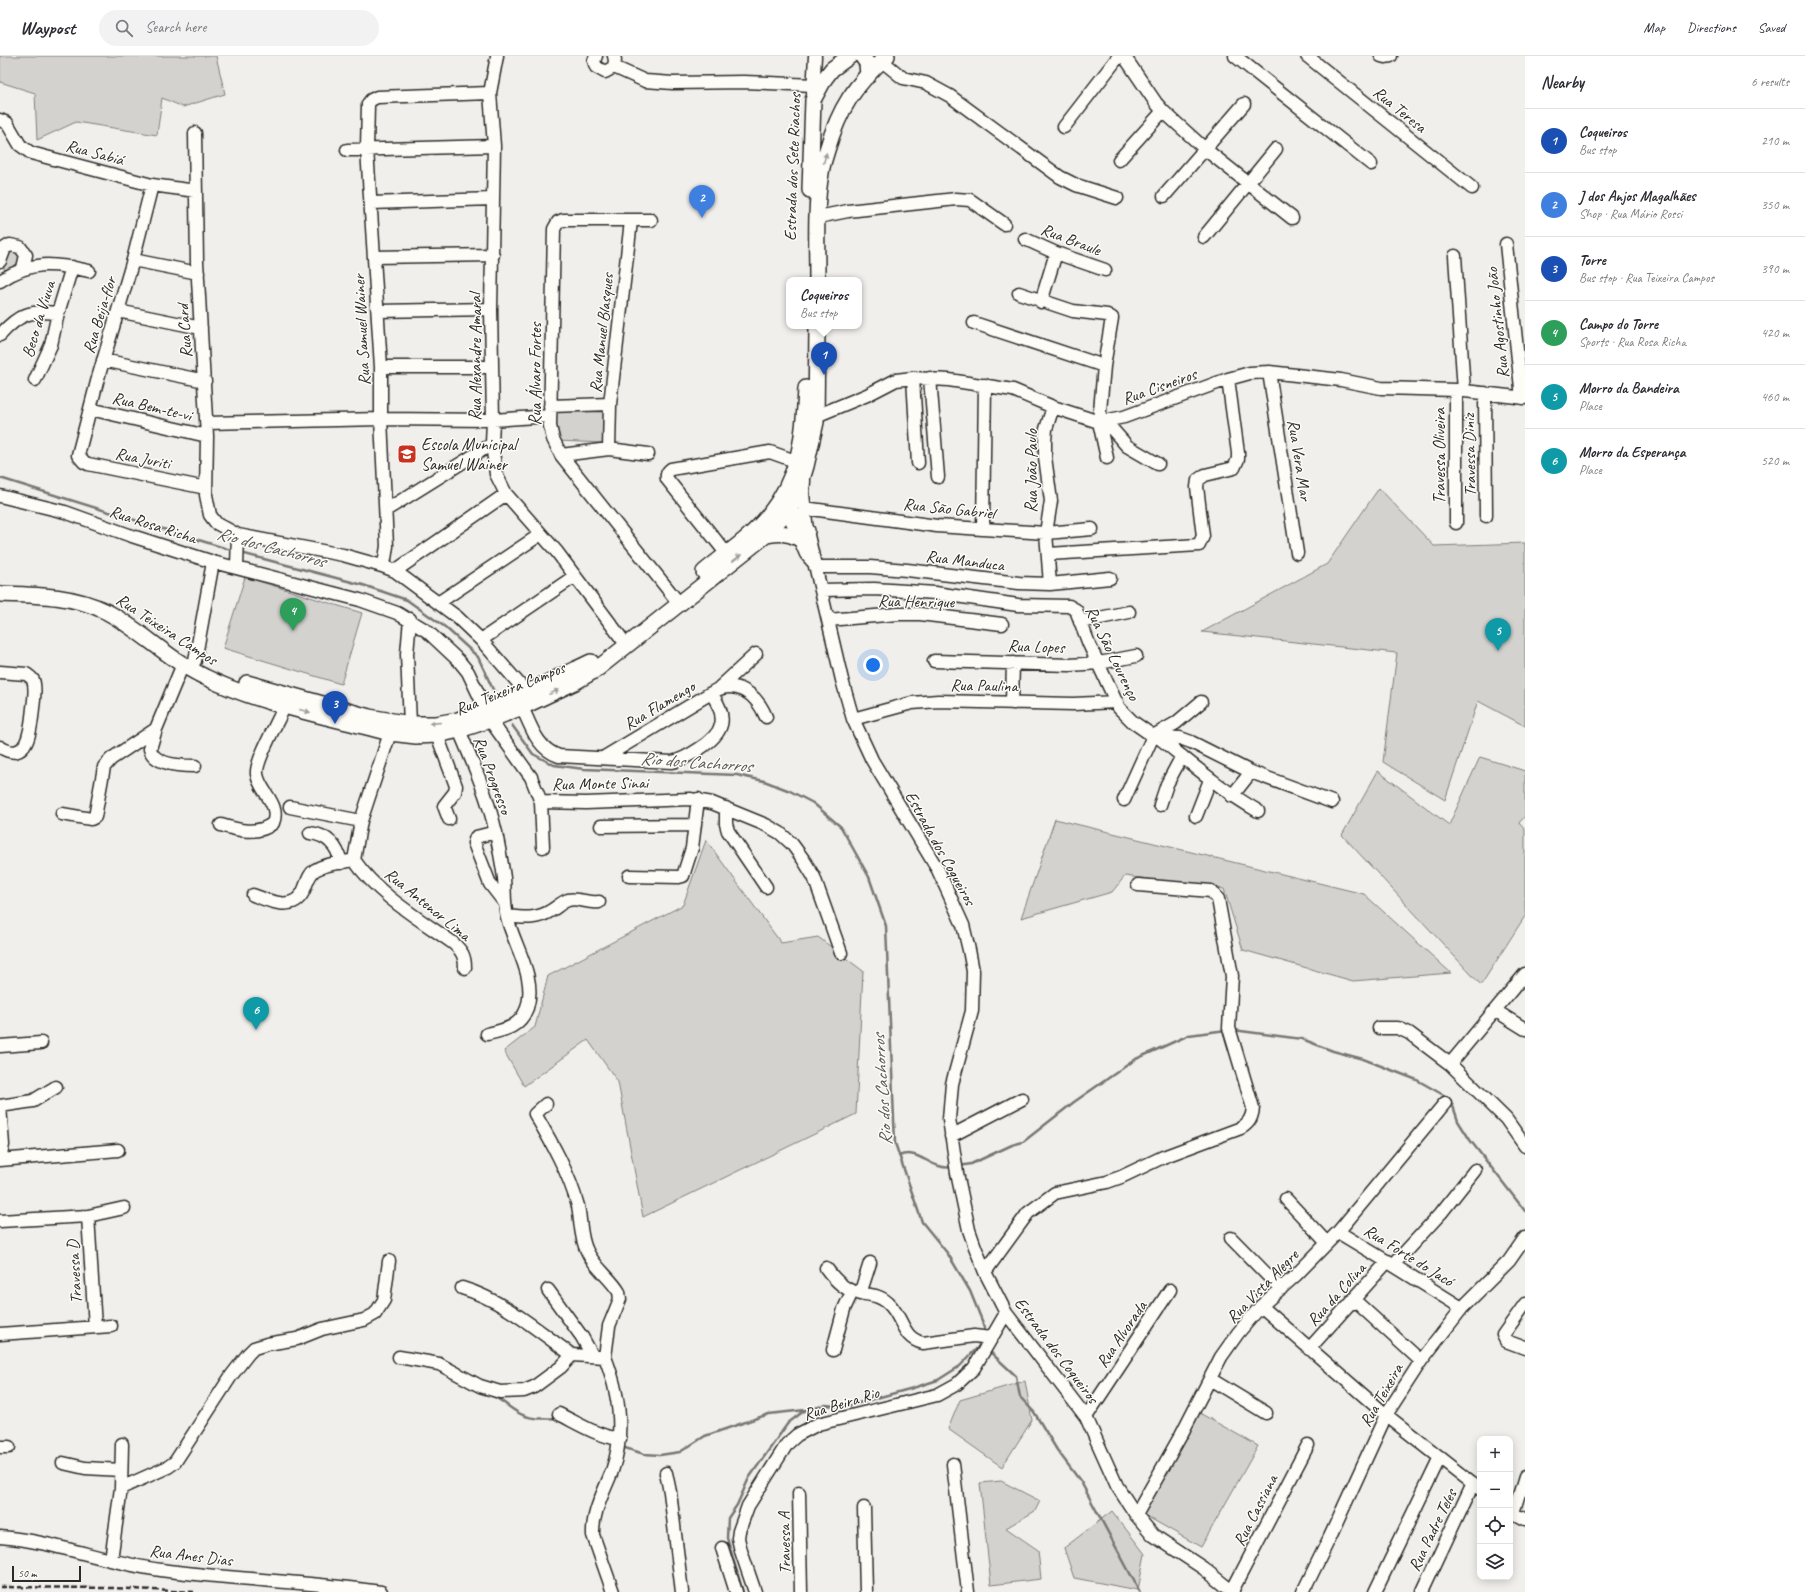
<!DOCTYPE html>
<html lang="en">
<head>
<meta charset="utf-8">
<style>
  body { margin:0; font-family:Caveat,sans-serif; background:#f2f2f3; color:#2b2b33 }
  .controls { position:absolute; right:12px; bottom:12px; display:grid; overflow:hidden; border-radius:8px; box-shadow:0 2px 10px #0003 }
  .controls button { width:36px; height:36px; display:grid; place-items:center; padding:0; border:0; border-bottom:1px solid #e1e1e2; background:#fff; color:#2b2b33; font:20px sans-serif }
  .scale { position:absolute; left:12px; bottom:10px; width:69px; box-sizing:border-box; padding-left:4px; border:2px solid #2b2b2b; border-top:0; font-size:11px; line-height:14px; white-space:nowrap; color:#2b2b2b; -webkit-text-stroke:3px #fdfcf7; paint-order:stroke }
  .you { position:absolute; left:873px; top:609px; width:14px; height:14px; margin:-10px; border:3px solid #fff; border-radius:50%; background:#1a73e8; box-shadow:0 0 0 6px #1a73e833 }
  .badge { display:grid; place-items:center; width:26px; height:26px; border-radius:50%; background:#111827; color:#fff; font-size:13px; font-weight:700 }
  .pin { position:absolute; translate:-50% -33px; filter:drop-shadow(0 1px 2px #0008) }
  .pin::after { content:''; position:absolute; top:21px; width:14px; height:12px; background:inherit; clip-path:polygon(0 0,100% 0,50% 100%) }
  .popup { position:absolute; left:786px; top:221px; width:76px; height:52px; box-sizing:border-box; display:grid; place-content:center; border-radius:8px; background:#fff; filter:drop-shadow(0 1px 3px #0005); font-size:13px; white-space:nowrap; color:#7c7c81 }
  .popup b { font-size:15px; color:#2b2b33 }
  .popup::after { content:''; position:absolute; left:50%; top:100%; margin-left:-8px; border:8px solid transparent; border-top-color:#fff }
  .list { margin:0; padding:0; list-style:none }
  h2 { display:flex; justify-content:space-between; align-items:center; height:52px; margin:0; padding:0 16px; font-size:17px }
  h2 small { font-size:13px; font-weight:400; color:#7c7c81 }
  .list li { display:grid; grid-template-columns:26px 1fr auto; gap:12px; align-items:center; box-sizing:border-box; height:64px; padding:0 16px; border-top:1px solid #e1e1e2 }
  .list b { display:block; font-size:15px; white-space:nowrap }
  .list p { margin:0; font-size:13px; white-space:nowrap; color:#7c7c81 }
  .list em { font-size:13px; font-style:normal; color:#7c7c81 }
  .icon { flex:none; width:22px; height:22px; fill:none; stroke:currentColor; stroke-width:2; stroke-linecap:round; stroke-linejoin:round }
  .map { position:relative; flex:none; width:1525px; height:1536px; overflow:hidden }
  header { display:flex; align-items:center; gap:24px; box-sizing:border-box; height:56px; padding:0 20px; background:#fff; border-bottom:1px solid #e1e1e2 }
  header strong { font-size:19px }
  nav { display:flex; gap:22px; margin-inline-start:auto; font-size:14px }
  .search { width:280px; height:36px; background:#f2f2f3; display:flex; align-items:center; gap:10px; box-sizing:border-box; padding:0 14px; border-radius:22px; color:#7c7c81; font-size:15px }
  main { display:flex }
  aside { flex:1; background:#fff }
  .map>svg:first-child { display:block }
  .green { fill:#d3d2cf; stroke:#7f7e7d }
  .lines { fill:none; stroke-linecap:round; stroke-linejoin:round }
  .stream { stroke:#777775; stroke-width:2.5 }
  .minor-casing { stroke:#2b2b2b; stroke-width:15 }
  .major-casing { stroke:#2b2b2b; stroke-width:18 }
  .minor { stroke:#fdfcf7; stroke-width:12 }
  .major { stroke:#fdfcf7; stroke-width:15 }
  .rail { stroke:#2b2b2b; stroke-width:2.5; stroke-dasharray:6 3; stroke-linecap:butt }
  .oneway { fill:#9e9e9b }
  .labels { text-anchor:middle; stroke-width:3; stroke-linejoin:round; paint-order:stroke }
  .street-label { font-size:17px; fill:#2b2b2b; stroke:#fdfcf7 }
  .poi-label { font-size:17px; fill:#2b2b2b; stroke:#fdfcf7; text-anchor:start }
  .water-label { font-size:18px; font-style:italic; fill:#575756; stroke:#fdfcf7 }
</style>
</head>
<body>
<header>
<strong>Waypost</strong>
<div class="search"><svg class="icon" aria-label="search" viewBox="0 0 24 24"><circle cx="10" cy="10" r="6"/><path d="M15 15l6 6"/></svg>Search here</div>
<nav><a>Map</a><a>Directions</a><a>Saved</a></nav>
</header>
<main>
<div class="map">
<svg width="1525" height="1536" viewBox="0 0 1525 1536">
  <rect width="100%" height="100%" fill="#f0efeb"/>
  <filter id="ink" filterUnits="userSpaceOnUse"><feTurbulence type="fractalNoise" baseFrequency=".025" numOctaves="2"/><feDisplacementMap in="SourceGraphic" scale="8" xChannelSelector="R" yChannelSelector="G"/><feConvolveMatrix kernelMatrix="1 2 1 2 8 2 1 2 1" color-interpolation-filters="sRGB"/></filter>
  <g filter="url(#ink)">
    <path class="green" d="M0 0H216L225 38 183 51 162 42 157 79 76 66 37 84 35 37 0 26Z
      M20 193V210L6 215 4 213 6 194Z
      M555 355 605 356 603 387 557 385Z
      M1379 432 1434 490 1525 487V670L1478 645 1445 744 1383 706 1397 597 1202 576 1327 508Z
      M245 521 362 557 341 628 223 592Z
      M1480 701 1525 715V760L1519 767 1525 774V860L1481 929 1342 779 1378 715 1449 769Z
      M1055 763 1364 838 1451 917 1353 925 1243 894 1224 833 1125 820 1112 836 1021 862Z
      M706 784 781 887 818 881 863 915 856 1058 643 1161 618 1026 588 984 524 1030 504 995 535 971 548 920 683 849Z
      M1025 1325 1032 1364 1002 1411 948 1373 960 1344Z
      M1196 1355 1258 1390 1201 1491 1139 1456Z
      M1001 1425 1040 1445 1035 1455 1006 1472 1038 1494 1041 1523 991 1529 980 1427Z
      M1112 1455 1145 1498 1138 1534 1074 1522 1064 1492Z"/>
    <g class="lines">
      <path class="stream" d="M0 422 234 495
        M241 497 363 529 407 544 445 571 478 601 496 640
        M512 669 533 698 554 709 584 713 737 719 764 725 790 735 813 747 841 771 869 821 886 870 895 1087 922 1166 948 1198 970 1235 985 1272 983 1277
        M1233 974 1302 983 1333 995 1363 1003 1417 1024 1447 1041 1453 1050 1458 1065 1470 1084 1525 1155
        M899 1100C918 1091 932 1115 952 1111
        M959 1110 971 1108 1012 1089 1023 1086 1074 1046 1136 1003 1189 979 1226 974
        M988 1294 1016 1320 1020 1341 1034 1356 1057 1394 1081 1426 1140 1536
        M493 1340C502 1344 508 1351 517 1356 529 1364 544 1363 558 1362
        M622 1391 644 1398 660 1399 680 1396 705 1380 769 1358 805 1354
        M743 1536 727 1482 728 1462 737 1449 749 1422 788 1367 804 1355 826 1349 844 1351 913 1332 938 1324 960 1310 978 1291 981 1284"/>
      <g class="minor-casing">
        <path id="minor" d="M497 0 490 37 494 90 491 253 493 364 492 388 496 418 506 438 557 496 622 583
          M596 0 594 5 596 11 605 16 614 11 615 4 614 0
          M1124 0 1156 47 1163 55 1205 93 1292 162
          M1235 0 1371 108
          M1307 0 1472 132
          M1381 0 1385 1 1391 0
          M882 5 903 22 926 27 950 40 1060 121 1076 129 1117 142
          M614 11 645 25 673 27 744 26 814 29
          M813 37 815 0
          M0 64 7 67 20 89 31 97 152 129 196 135
          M1064 71 1119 0
          M195 77 197 206 207 380 206 439 210 459 216 467 238 479 343 499 382 510 395 515 457 561 481 584 527 637
          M347 94 494 90
          M1119 104 1163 55
          M152 129 133 204 98 322 78 399 84 406 88 408 206 432
          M1164 140 1244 48
          M371 147 493 143
          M818 161 848 155 956 143 970 144 1004 168
          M651 164H563L558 166 554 173 550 370 553 383 561 399 674 541
          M1204 181 1276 93
          M1025 183 1056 197 1105 214
          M1506 188 1522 342
          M1455 200 1464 335
          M374 201 493 199
          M133 204 198 217
          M0 205 5 192 10 189 20 191 26 199 23 212
          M0 225C32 204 54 207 89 215
          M1019 237 1073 255 1107 259 1112 262 1104 310 1099 366 1107 402
          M1041 246 1056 197
          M118 255 201 272
          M378 255 491 253
          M974 267 1104 310
          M0 279C19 258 30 254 58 257
          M103 304 205 325
          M381 311H492
          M1269 316 1297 497
          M913 322 918 407
          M930 322 938 421
          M35 324 51 289 58 257 72 211
          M1485 337 1486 460
          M550 350 610 348
          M90 353 207 380
          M816 360 867 339 896 324 913 322 949 324 1013 334 1053 351 1099 366 1124 361 1228 323 1250 317 1269 316 1341 324 1381 332 1456 334 1525 342
          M1105 365 1127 390 1158 408
          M207 367 381 363 493 364 550 360
          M609 393 610 348 631 165
          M561 399 609 393 648 398
          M804 425 803 438 807 475 842 624 853 663 872 704 938 814 963 869 969 894 973 915 972 955 952 1028 949 1063 957 1117 969 1174 975 1191 985 1216 1006 1257 1086 1361 1117 1430 1136 1459 1153 1479 1203 1512 1233 1536
          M0 440 65 456 129 479 213 506 360 544 397 557 427 575 459 605 468 616 486 654
          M804 452 937 470 983 473 1046 477 1092 473
          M386 454 492 388
          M787 454 806 498 813 506
          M1456 467V334
          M983 473 985 329
          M726 497 667 423C666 418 667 416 671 413L770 396 798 406
          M1048 498 1199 489 1203 480 1197 431 1198 424 1205 419 1234 412 1238 403V397L1228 323
          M382 510 385 503 387 490 381 363V311L367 93 368 48 371 44 377 41 490 37
          M237 511 238 479
          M815 511H870L907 514 1019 527 1050 528 1110 522
          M395 515 506 438
          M1050 528 1046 477 1051 445 1045 401V385L1046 373 1053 351
          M821 534 874 533 906 535 935 537 1018 549 1069 550 1076 554 1089 588 1119 652 1133 666 1153 680 1158 681 1180 682 1191 686 1251 716 1332 746
          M438 547 541 478
          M828 564 898 558H920L1002 568
          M1080 566 1129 556
          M481 584 575 520
          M195 605 213 506
          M934 605 1070 609 1099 607 1136 600
          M0 616 26 618C29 620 31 621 33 624 36 631 34 645 33 652 31 671 29 709 0 691
          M718 633 756 598
          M711 637C735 622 756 637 766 661
          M1012 647 1013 607
          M522 651C531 670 537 693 559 700L672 706C682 704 690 699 699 693 724 677 729 662 711 637L603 702
          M853 663 912 647 938 645 1073 648 1117 646
          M490 664 531 721 541 746 543 791
          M410 668 407 598 410 563
          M156 673 150 693C154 709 182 710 195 710
          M459 674C473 707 488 741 496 777 499 792 502 807 504 822 505 835 504 848 507 861 514 890 537 921 527 952 520 971 505 974 487 978
          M390 677 361 765 354 804C379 840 418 862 453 887 462 895 465 900 465 912
          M437 679 456 730 455 736 444 750 449 763
          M1158 681C1192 708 1220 733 1258 755
          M1232 740 1251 716
          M1124 744 1153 680 1176 667 1201 646
          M541 746 586 747 690 743 712 747 766 769 780 777 792 788 803 803 814 821 841 897
          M1160 749 1167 728 1182 700
          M290 751 361 765
          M726 752V768L728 775 766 831
          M62 758 91 763 95 761 104 711 111 703 156 673 183 608
          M1196 760 1210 724
          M221 769C237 774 258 780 273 767 281 748 259 735 257 718 255 705 279 664 285 649
          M601 770 695 769
          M496 776 476 781 474 787 490 828 504 846
          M310 777C328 779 338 791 341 807
          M629 820 679 821 683 820 692 792 698 743
          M253 839C269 845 293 856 303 836 307 828 308 819 315 814 326 807 342 807 354 804
          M507 860C523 862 537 864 552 854 557 851 562 846 568 844 578 841 588 848 599 846
          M1496 955 1525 973
          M1379 972H1398L1409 977 1450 1008 1506 1063 1525 1090
          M0 990 41 987
          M1450 1008 1525 918
          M546 1048 535 1058C552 1087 569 1117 578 1150 581 1164 580 1182 587 1195 594 1211 610 1221 619 1236L620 1243 609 1270 605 1301
          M0 1050 33 1045 56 1031
          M951 1080 1022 1043
          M0 1103 3 1089 0 1050
          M0 1104 118 1094
          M1286 1143 1327 1187
          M88 1160 95 1271
          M0 1165 88 1160 124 1152
          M1338 1176 1393 1209 1462 1252
          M1231 1182 1281 1233
          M1393 1209 1441 1157 1475 1114
          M826 1212C834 1223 845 1235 859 1237 870 1239 880 1239 888 1247 903 1260 901 1282 923 1287L974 1280 991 1282
          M985 1216 1028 1157 1055 1137 1107 1126 1121 1121 1163 1101 1241 1072C1249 1067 1252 1062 1253 1052L1229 972 1232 920 1218 843 1211 835 1138 829
          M462 1232C503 1244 537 1274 572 1299
          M548 1234 582 1281 592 1299
          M860 1238 870 1207
          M1354 1244 1421 1305
          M1525 1248 1503 1279 1506 1285 1525 1292
          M1261 1250 1386 1359 1480 1433
          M0 1278 111 1270
          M1309 1293 1388 1205
          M833 1294 844 1253 852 1236
          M399 1301 439 1308 480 1330 500 1336 524 1335 534 1331 561 1311 572 1299 605 1301C619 1337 625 1378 612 1415 604 1436 592 1456 593 1479L613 1536
          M1210 1323 1266 1357
          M559 1358C579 1368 597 1380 620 1383
          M1086 1361 1170 1234
          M0 1391H9
          M63 1407 85 1412 121 1414
          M953 1408 968 1536
          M666 1417 670 1436 682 1536
          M121 1432 168 1411 175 1406 231 1320 248 1298 254 1292 267 1288 297 1283 322 1273 364 1264 375 1258 384 1244 389 1205
          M799 1437 801 1536
          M864 1452 866 1536
          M1510 1455 1525 1463
          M1514 1457 1525 1421
          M1136 1459 1181 1379 1221 1301 1238 1277 1261 1250 1296 1219 1338 1176 1445 1047
          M0 1481C55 1485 106 1507 161 1514 234 1524 308 1525 381 1536
          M722 1492 736 1536
          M111 1504 121 1432 122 1388
          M1232 1535 1308 1389
          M755 1536 741 1495 738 1482 739 1475 748 1450 787 1388 797 1379 818 1368 937 1339 957 1328 974 1312 1006 1257
          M1303 1536 1330 1481 1386 1359 1421 1305 1462 1252 1509 1205 1525 1182
          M1375 1536 1440 1401
          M1422 1536 1473 1427"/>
      </g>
      <g class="major-casing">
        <path id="major" d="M862 0 867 7 868 20
          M810 134 813 44 825 22 832 13 850 0
          M817 224C817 189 815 151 821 117 822 109 825 101 827 94 839 53 855 28 887 0
          M779 456C794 455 798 463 807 475
          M766 479C779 477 787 476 798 482
          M704 516C725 498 751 482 768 460 800 420 804 381 806 332
          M0 538C36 539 74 539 107 556 141 574 169 604 205 621 259 648 331 661 390 677L416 680 437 679 459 674 490 664 522 651 575 626 597 613 766 479 791 450 798 436 806 410 816 366 817 270
          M247 627 369 661 410 668H436L458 664 513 643 591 606"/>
      </g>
      <use href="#minor" class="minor"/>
      <use href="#major" class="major"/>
      <path class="rail" d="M0 1531 112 1532 194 1536"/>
    </g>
    <defs><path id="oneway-solid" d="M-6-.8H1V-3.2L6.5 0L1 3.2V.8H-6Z"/></defs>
    <g class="oneway">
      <use href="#oneway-solid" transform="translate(825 102) rotate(-74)"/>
      <use href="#oneway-solid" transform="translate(737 502) rotate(-38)"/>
      <use href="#oneway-solid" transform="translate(554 636) rotate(-24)"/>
      <use href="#oneway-solid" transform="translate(305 655) rotate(15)"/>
      <use href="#oneway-solid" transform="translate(435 667) rotate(175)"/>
    </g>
  </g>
  <defs>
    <g id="school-square" transform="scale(1)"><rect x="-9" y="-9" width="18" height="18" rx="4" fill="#c8321e" stroke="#fdfcf7"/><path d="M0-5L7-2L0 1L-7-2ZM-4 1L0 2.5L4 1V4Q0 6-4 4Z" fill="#fff"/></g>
  </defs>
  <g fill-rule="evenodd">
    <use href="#school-square" x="407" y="398"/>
  </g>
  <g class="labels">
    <g class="street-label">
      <text transform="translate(1400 53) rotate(39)" y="6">Rua Teresa</text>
      <text transform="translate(95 96) rotate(15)" y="6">Rua Sabiá</text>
      <text transform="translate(792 111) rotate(-88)" y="6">Estrada dos Sete Riachos</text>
      <text transform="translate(1071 183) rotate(21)" y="6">Rua Braule</text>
      <text transform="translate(99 259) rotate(-73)" y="6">Rua Beija-flor</text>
      <text transform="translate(38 263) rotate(-73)" y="6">Beco da Viuva</text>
      <text transform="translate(1497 267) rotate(-96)" y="6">Rua Agostinho João</text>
      <text transform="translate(361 274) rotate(-93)" y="6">Rua Samuel Wainer</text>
      <text transform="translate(184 275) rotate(-94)" y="6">Rua Card</text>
      <text transform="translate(601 277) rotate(-84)" y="6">Rua Manuel Blasques</text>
      <text transform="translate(475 301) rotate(-90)" y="6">Rua Alexandre Amaral</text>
      <text transform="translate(535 318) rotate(-90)" y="6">Rua Álvaro Fortes</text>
      <text transform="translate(1159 330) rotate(-20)" y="6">Rua Cisneiros</text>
      <text transform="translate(152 350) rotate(13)" y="6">Rua Bem-te-vi</text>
      <text transform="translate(1469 399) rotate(-91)" y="6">Travessa Diniz</text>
      <text transform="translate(1439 400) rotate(-90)" y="6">Travessa Oliveira</text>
      <text transform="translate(143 402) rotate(11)" y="6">Rua Juriti</text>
      <text transform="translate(1300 404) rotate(81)" y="6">Rua Vera Mar</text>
      <text transform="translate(1031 415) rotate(-90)" y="6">Rua João Paulo</text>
      <text transform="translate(949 452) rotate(6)" y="6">Rua São Gabriel</text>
      <text transform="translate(153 468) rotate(18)" y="6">Rua Rosa Richa</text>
      <text transform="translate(965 504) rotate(7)" y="6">Rua Manduca</text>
      <text transform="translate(916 545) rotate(1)" y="6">Rua Henrique</text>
      <text transform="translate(167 573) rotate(33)" y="6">Rua Teixeira Campos</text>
      <text transform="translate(1036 590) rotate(2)" y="6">Rua Lopes</text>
      <text transform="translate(1113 597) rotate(64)" y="6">Rua São Lourenço</text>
      <text transform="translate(984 629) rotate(1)" y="6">Rua Paulina</text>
      <text transform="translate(510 632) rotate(-22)" y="6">Rua Teixeira Campos</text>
      <text transform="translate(659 649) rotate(-31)" y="6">Rua Flamengo</text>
      <text transform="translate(493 719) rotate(70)" y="6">Rua Progresso</text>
      <text transform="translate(600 727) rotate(-1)" y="6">Rua Monte Sinai</text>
      <text transform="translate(941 792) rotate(61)" y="6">Estrada dos Coqueiros</text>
      <text transform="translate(428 848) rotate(39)" y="6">Rua Antenor Lima</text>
      <text transform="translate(1409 1199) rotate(32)" y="6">Rua Forte do Jacó</text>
      <text transform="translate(74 1216) rotate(-93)" y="6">Travessa D</text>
      <text transform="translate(1262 1230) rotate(-46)" y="6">Rua Vista Alegre</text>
      <text transform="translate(1336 1238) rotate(-48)" y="6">Rua da Colina</text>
      <text transform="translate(1121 1278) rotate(-56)" y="6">Rua Alvorada</text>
      <text transform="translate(1057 1294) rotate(53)" y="6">Estrada dos Coqueiros</text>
      <text transform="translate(1381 1339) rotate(-60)" y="6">Rua Teixeira</text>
      <text transform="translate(841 1347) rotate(-17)" y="6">Rua Beira Rio</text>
      <text transform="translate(1255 1454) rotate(-63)" y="6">Rua Cassiana</text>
      <text transform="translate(1432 1474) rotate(-64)" y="6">Rua Padre Teles</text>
      <text transform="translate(784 1487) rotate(-91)" y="6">Travessa A</text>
      <text transform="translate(191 1499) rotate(7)" y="6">Rua Anes Dias</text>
    </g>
    <g class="poi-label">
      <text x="421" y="394">Escola Municipal<tspan x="421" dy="20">Samuel Wainer</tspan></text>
    </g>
    <g class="water-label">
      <text transform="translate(271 491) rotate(15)" y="6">Rio dos Cachorros</text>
      <text transform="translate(696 706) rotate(4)" y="6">Rio dos Cachorros</text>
      <text transform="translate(882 1034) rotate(-94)" y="6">Rio dos Cachorros</text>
    </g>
  </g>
</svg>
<div class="controls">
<button>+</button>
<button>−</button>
<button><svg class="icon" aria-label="locate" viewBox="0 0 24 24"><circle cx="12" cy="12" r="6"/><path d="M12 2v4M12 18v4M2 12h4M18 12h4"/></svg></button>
<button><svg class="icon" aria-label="layers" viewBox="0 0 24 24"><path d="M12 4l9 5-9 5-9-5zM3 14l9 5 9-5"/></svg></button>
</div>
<div class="scale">50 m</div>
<div class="you"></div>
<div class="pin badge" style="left:824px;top:319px;background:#1a4fb4">1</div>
<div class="popup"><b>Coqueiros</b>Bus stop</div>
<div class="pin badge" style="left:702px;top:162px;background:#3f7fe0">2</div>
<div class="pin badge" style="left:335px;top:668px;background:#1a4fb4">3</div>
<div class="pin badge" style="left:293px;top:575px;background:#2e9e5b">4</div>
<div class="pin badge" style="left:1498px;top:595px;background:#0f9aa8">5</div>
<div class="pin badge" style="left:256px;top:974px;background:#0f9aa8">6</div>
</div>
<aside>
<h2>Nearby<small>6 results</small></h2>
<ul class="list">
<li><span class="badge" style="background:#1a4fb4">1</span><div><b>Coqueiros</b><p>Bus stop</p></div><em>210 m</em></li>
<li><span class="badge" style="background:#3f7fe0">2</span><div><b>J dos Anjos Magalhães</b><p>Shop · Rua Mário Rossi</p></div><em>350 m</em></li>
<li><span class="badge" style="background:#1a4fb4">3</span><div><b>Torre</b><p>Bus stop · Rua Teixeira Campos</p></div><em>390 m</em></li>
<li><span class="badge" style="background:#2e9e5b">4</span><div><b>Campo do Torre</b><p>Sports · Rua Rosa Richa</p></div><em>420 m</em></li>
<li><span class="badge" style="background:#0f9aa8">5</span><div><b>Morro da Bandeira</b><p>Place</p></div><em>460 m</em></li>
<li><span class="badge" style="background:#0f9aa8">6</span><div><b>Morro da Esperança</b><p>Place</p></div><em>520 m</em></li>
</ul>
</aside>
</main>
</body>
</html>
